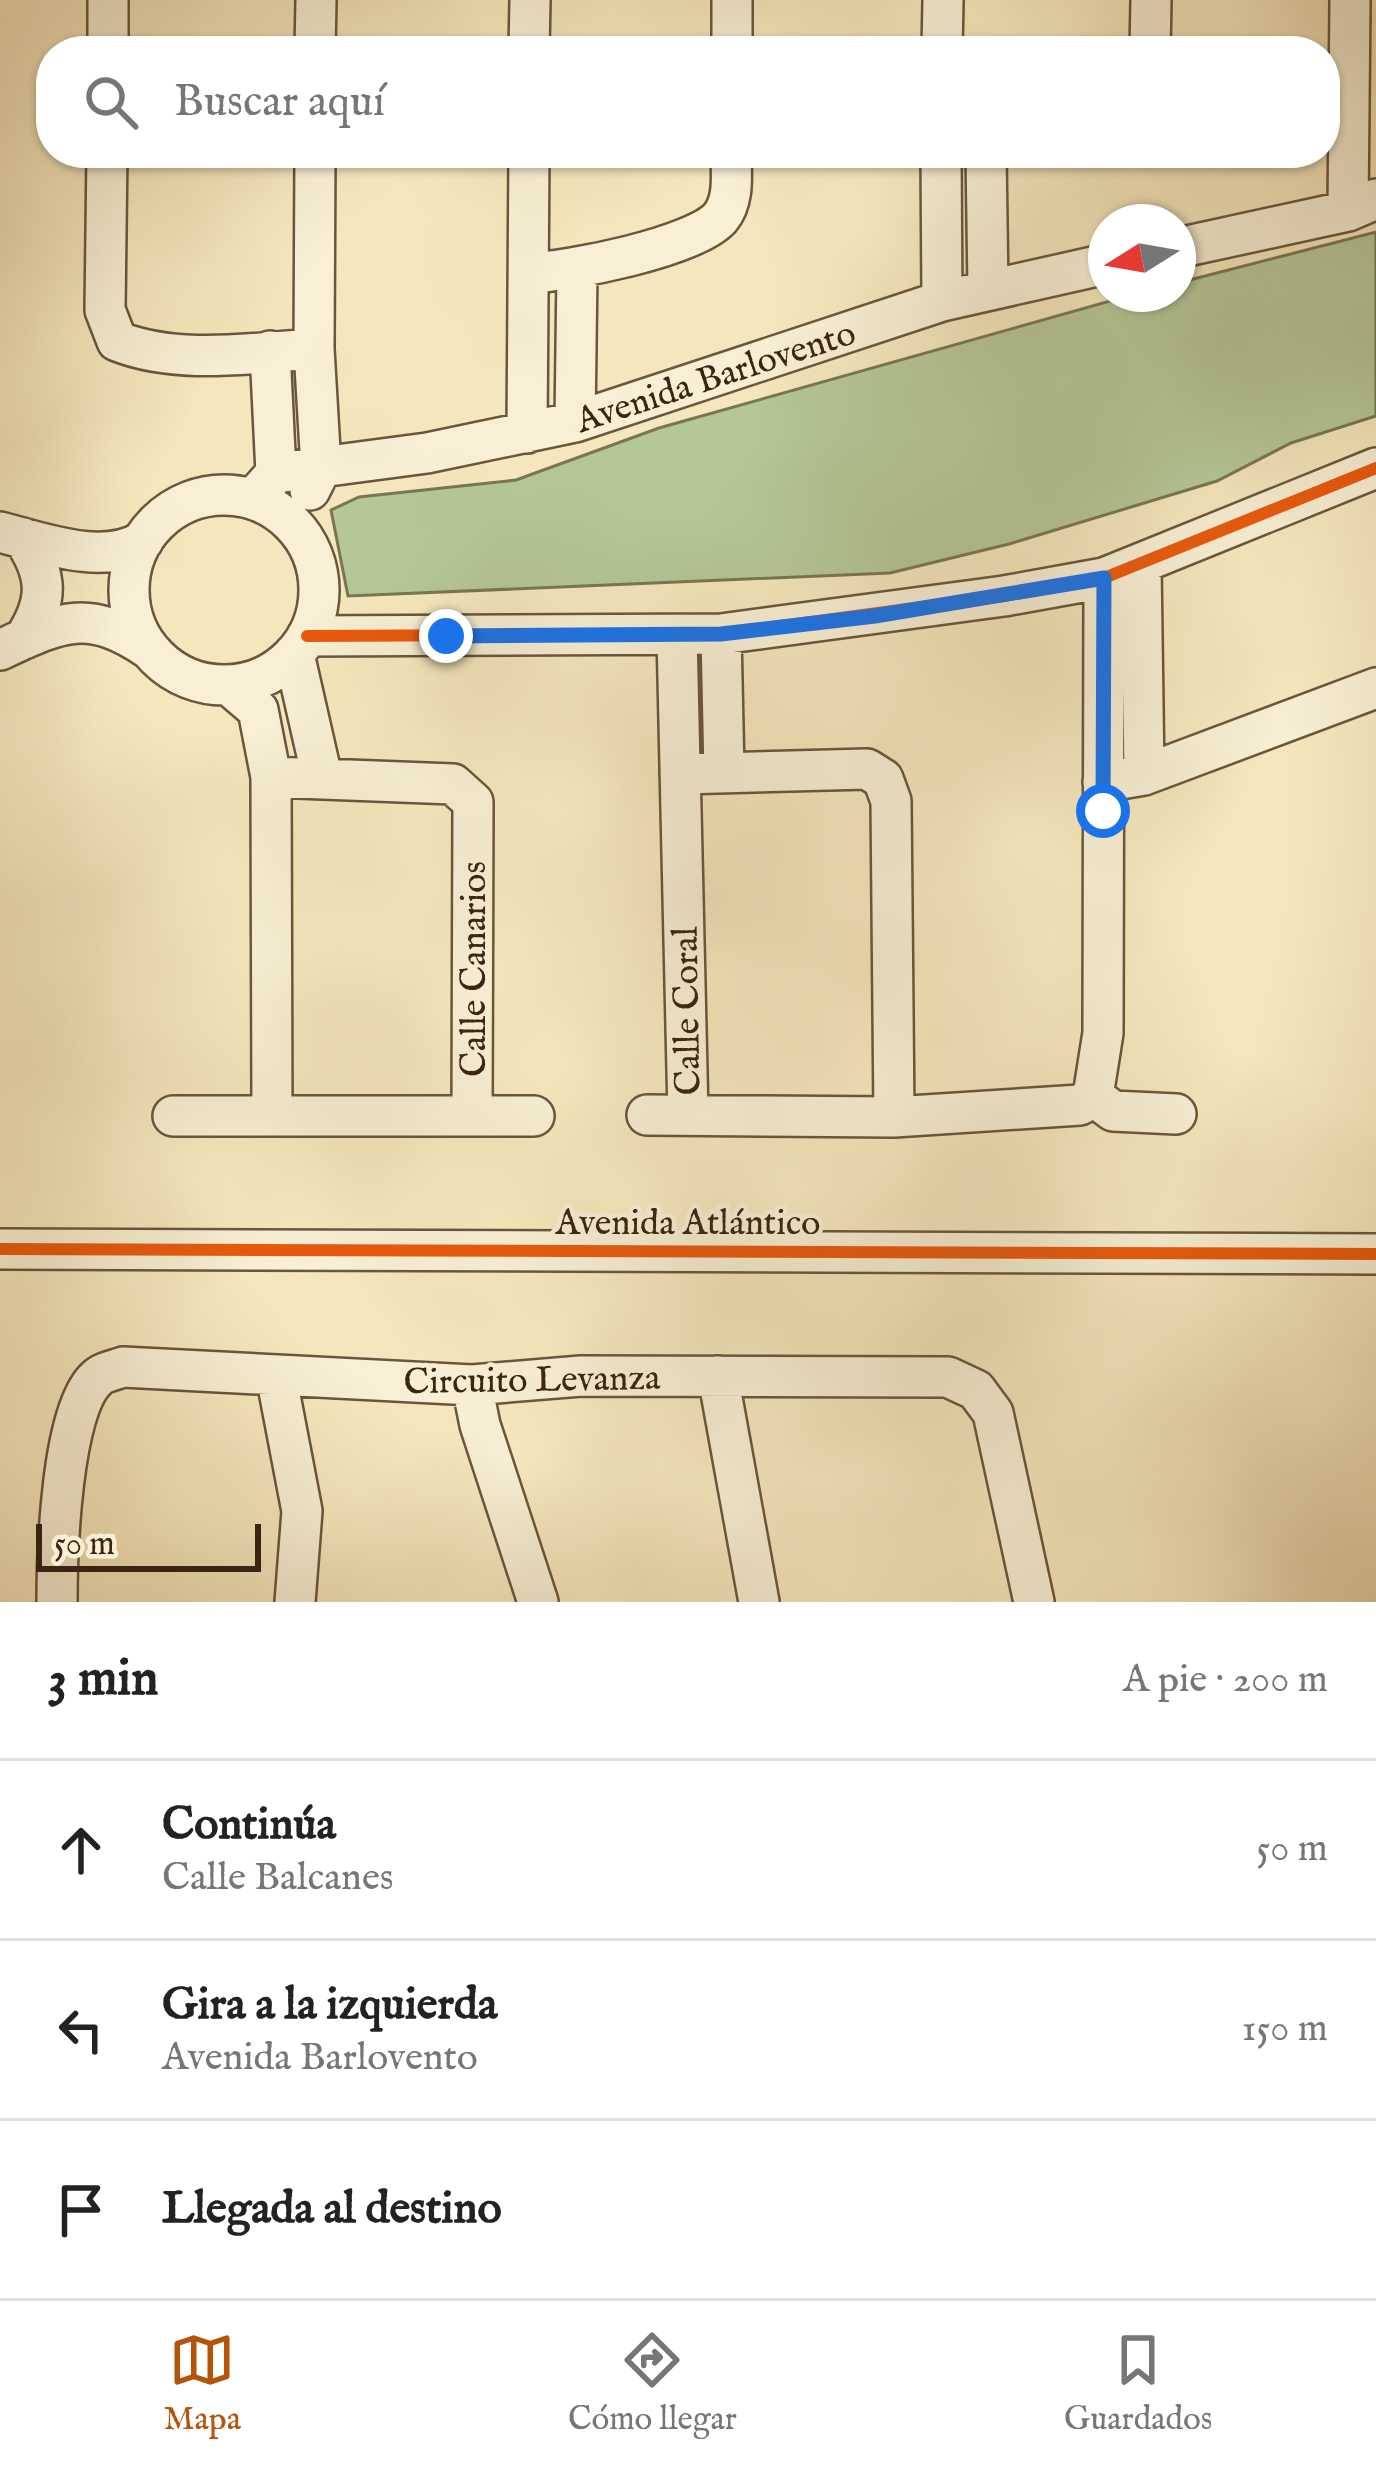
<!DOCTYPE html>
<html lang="es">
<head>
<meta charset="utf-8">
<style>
  body { margin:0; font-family:"IM FELL English",serif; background:#f2f2f2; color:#222 }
  .compass { position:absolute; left:1088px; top:204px; width:108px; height:108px; border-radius:50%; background:#fff; box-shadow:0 3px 9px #0004; rotate:259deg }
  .scale { position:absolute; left:36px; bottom:30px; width:225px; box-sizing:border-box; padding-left:12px; border:6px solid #3a2512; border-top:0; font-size:33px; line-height:42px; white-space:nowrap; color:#3a2512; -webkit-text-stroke:9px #f8efd4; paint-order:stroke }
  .stop { position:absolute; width:36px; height:36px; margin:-27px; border:9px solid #1a73e8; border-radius:50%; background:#fff }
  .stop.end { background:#1a73e8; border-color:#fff; box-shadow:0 3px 12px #0008 }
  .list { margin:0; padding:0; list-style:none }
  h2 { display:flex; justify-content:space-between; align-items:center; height:156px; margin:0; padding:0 48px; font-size:51px }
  h2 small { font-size:39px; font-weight:400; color:#767676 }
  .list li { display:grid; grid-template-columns:78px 1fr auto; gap:36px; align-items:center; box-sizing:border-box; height:180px; padding:0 48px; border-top:3px solid #e0e0e0 }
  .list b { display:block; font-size:45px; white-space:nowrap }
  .list p { margin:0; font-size:39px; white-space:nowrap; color:#767676 }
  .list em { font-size:39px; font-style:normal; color:#767676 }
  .icon { flex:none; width:66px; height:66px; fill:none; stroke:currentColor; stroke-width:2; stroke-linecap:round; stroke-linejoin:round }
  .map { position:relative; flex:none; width:1376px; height:1602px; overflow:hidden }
  .search { position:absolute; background:#fff; box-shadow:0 3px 9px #0004; left:36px; right:36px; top:36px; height:132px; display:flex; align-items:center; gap:30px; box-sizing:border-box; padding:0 42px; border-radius:48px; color:#767676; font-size:45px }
  .sheet { height:696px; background:#fff }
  nav { display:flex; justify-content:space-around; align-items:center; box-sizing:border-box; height:168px; border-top:3px solid #e0e0e0; background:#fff; font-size:33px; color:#767676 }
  nav a { display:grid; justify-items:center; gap:6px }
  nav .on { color:#b45309 }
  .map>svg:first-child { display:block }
  .green { fill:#b5c796; stroke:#787654; stroke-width:3 }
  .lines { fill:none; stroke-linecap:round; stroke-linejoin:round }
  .minor-casing { stroke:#69563d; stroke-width:44 }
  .minor { stroke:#f8efd4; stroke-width:39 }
  .cycleway-casing { stroke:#f8efd4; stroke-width:20 }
  .cycleway { stroke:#e8590c; stroke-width:12 }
  .route { stroke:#1a73e8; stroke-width:15 }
  .labels { text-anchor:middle; stroke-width:9; stroke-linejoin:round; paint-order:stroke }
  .street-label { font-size:36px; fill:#3a2512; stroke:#f8efd4 }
</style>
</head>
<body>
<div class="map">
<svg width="1376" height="1602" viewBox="0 0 1376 1602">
  <rect width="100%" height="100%" fill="#f5e7bd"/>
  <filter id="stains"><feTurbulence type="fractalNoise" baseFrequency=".00167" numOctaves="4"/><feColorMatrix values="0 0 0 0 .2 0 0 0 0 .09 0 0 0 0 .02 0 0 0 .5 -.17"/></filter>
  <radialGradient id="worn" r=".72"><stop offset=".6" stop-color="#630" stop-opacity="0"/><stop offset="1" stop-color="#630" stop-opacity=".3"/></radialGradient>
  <path class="green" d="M1376 232V416L1291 443 1217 481 1009 544 890 573 348 596 331 510 359 497 516 480 659 428 1135 294H1178V283Z"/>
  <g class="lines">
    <g class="minor-casing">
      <path id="minor" d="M108 51V0
        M315 51 316 0
        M529 51 530 0
        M732 51V0
        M942 51 943 0
        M1150 51 1151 0
        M107 153 105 310 117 341C177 365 250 353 314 349
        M941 153 942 301
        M986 153 988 290
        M1348 211 1350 0
        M1178 248 1348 211 1376 199
        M529 273C568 272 694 247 720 218 735 200 731 174 731 153
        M270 351 276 473
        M575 422 577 271
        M527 433 529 153
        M310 490 321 468 314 349 315 153
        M129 590a95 95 0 1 1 190 0a95 95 0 1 1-190 0Z
        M253 499 276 473 427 453 575 422 942 301 1106 264
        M0 532C43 543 103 566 143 541
        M23 538C48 575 49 601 24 639
        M1141 565 1144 775
        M721 634 724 772
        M677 635 688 1115
        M307 636 721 634 1004 596 1104 578 1376 468
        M0 650C62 621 88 608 149 649
        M294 654 322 777
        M230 686 258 710 271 777 272 1116
        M680 774 867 769 883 779 891 801 894 1117
        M271 777 453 784 473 802 472 1115
        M1103 782 1144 775 1376 688
        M1093 1096 1103 1033 1104 578
        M1093 1096 1113 1111 1176 1114
        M647 1115 894 1117 1080 1105 1093 1096
        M173 1116H534
        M0 1249 1376 1254
        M276 1375 302 1511 295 1602
        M718 1376 759 1602
        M472 1385 480 1425 538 1602
        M57 1602C57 1555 61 1409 97 1378 103 1372 115 1370 123 1367L472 1385 581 1376 948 1377 976 1390 993 1413 1034 1602"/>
    </g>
    <use href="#minor" class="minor"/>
    <g class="cycleway-casing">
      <path id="cycleway" d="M307 636 721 634 1004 596 1104 578 1376 468
        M0 1249 1376 1254"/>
    </g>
    <use href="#cycleway" class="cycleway"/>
  </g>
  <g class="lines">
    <path class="route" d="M446 636 721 634 875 616 1104 578 1103 811"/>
  </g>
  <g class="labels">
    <g class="street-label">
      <text transform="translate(715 375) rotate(-18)" y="13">Avenida Barlovento</text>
      <text transform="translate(472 969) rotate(-90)" y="13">Calle Canarios</text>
      <text transform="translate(685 1011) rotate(-91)" y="13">Calle Coral</text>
      <text x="688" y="1234">Avenida Atlántico</text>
      <text transform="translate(532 1378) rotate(-1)" y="13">Circuito Levanza</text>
    </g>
  </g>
  <rect width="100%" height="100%" filter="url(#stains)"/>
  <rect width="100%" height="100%" fill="url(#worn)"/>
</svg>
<svg class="compass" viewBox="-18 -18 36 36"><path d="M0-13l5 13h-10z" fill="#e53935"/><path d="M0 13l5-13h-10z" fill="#767676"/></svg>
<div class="scale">50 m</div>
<div class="stop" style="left:1103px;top:811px"></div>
<div class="stop end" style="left:446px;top:636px"></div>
<div class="search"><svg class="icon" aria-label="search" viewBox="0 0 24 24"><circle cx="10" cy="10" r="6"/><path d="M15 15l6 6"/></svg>Buscar aquí</div>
</div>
<section class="sheet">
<h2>3 min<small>A pie · 200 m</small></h2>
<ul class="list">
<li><svg class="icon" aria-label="ahead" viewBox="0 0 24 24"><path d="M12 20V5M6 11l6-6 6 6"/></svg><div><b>Continúa</b><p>Calle Balcanes</p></div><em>50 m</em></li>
<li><svg class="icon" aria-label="left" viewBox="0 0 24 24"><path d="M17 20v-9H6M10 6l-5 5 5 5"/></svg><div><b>Gira a la izquierda</b><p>Avenida Barlovento</p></div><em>150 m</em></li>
<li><svg class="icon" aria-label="arrive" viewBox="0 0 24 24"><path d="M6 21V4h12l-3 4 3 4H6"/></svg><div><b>Llegada al destino</b></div></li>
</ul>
</section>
<nav>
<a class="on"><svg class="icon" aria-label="map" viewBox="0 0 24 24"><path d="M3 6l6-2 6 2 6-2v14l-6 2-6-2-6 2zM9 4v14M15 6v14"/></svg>Mapa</a>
<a><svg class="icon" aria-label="directions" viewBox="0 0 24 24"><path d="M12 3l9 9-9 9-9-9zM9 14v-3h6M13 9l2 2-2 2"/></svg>Cómo llegar</a>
<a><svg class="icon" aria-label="saved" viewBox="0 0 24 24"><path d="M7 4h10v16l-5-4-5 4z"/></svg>Guardados</a>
</nav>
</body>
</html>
